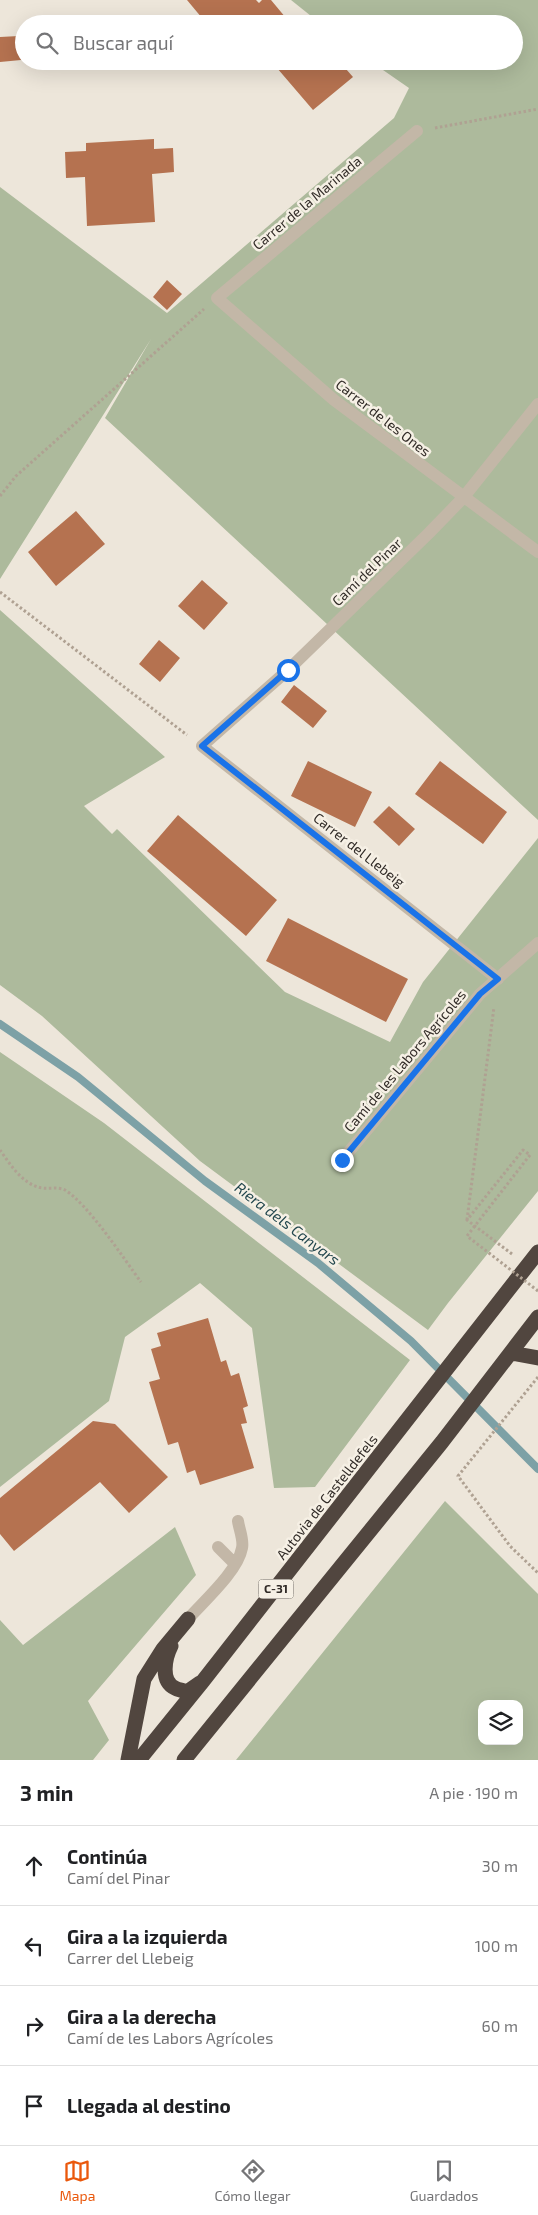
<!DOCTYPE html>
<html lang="es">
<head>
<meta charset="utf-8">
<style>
  body { margin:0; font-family:"Exo 2",sans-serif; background:#f6f6f6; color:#202124 }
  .controls { position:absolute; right:15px; bottom:15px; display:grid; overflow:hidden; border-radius:10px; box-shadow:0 5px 20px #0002 }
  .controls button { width:45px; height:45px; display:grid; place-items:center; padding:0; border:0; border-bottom:1px solid #e0e0e0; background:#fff; color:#202124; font:25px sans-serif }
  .stop { position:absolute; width:15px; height:15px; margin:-11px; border:4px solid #1a73e8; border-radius:50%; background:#fff }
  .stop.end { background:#1a73e8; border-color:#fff; box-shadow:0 1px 5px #0008 }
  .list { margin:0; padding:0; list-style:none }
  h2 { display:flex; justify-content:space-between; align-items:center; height:65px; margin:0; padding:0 20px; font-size:21px }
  h2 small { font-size:16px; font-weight:400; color:#757577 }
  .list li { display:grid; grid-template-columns:32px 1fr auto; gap:15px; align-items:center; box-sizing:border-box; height:80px; padding:0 20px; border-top:1px solid #e0e0e0 }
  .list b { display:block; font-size:19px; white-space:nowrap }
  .list p { margin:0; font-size:16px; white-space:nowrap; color:#757577 }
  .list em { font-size:16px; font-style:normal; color:#757577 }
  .icon { flex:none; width:28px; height:28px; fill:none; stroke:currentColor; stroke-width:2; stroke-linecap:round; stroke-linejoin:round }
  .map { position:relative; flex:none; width:538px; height:1760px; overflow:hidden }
  .search { position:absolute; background:#fff; box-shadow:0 5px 20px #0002; left:15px; right:15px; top:15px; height:55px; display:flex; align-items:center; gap:12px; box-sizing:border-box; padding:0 18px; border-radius:28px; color:#757577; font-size:19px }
  .sheet { height:385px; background:#fff }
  nav { display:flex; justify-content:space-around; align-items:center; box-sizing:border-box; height:70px; border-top:1px solid #e0e0e0; background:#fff; font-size:14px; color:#757577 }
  nav a { display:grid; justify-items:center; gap:2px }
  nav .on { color:#ea580c }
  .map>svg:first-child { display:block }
  .green { fill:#adba9c; fill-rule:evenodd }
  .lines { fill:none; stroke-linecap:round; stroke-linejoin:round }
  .stream { stroke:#7da1a6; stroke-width:8 }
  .building { fill:#b57250 }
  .path { stroke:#afa192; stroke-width:3; stroke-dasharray:2.5 2.5; stroke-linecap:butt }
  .minor { stroke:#c3b7a7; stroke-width:12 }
  .highway { stroke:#51463f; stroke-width:15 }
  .path-bridge { stroke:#afa192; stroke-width:3; stroke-dasharray:2.5 2.5; stroke-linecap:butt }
  .route { stroke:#1a73e8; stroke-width:6 }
  .labels { text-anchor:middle; stroke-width:5; stroke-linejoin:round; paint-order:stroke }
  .shield { fill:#f6f0e5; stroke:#6c6660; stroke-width:1 }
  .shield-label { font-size:12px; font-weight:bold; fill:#312b27 }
  .street-label { font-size:14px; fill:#312b27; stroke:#f6f0e5 }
  .water-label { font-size:15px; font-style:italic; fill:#22464d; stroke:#f6f0e5 }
</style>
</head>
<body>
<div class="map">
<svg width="538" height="1760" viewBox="0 0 538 1760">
  <rect width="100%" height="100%" fill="#ede6da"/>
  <path class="green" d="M291 0H538V820L105 418 151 339 0 579V187L167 313 394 118 409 88 370 61H514V24H321Z
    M0 610 165 757 84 806 112 834 117 829 285 992 390 1042 423 982 538 838V1191L448 1303 428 1330 200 1161 42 1016 0 985Z
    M0 1052 104 1123 410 1360 315 1487 274 1488 252 1328 200 1283 125 1337 109 1401 0 1487Z
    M445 1501 538 1594V1760H236ZM482 1704H519V1741H482Z
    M175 1527 196 1575 88 1701 109 1740 93 1760H0V1620L23 1645Z"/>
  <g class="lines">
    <path class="stream" d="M0 1024 78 1077 205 1181 318 1263 411 1341 538 1469"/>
  </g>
  <path class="building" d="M187 0H256L259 3 262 0H271L291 24H207Z
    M19 36 21 60 0 62V37Z
    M255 61H339L353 77 313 110 271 61 262 70Z
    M154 139V149L173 148 174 172 152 174 155 222 87 226 85 177 66 178 65 152 86 151V143Z
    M167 280 182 294 167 310 153 297Z
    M76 511 105 544 56 586 28 552Z
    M202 580 228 603 204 630 178 606Z
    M159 640 180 658 160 682 139 664Z
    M294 685 327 711 313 728 281 702Z
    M308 761 372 792 355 827 291 796Z
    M440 761 507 812 483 844 415 794Z
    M389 806 415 829 399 846 373 822Z
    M178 815 277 900 246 936 147 851Z
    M288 918 408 979 386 1022 266 961Z
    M208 1318 221 1362 226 1360 231 1376 239 1373 248 1406 243 1408 247 1423 241 1424 254 1468 200 1485 195 1470 187 1473 178 1442 168 1445 149 1382 160 1379 151 1349 161 1346 157 1333Z
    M93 1421 115 1424 168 1477 129 1513 100 1482 14 1551 0 1534V1498Z"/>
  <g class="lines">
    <path class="path" d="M435 128 538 109
      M0 496 16 476 204 309
      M0 592 187 735
      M0 1150C10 1164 21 1182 38 1187 46 1190 57 1186 65 1190 88 1204 124 1259 141 1282
      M467 1220 494 1007
      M512 1254 467 1220 523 1150 530 1155
      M538 1377 458 1476 510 1546 538 1573"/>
    <path class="minor" d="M417 131 217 298 334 400 538 552
      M498 979 202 746 288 670 429 533 463 498 538 404
      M342 1160 480 994 538 943
      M218 1547 235 1564
      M188 1619C204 1601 238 1571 242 1548 244 1540 239 1529 238 1521"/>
    <path class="highway" d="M511 1353 538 1358
      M171 1646C165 1658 160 1681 175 1688 178 1690 183 1690 187 1692L200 1683
      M128 1760 144 1679 163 1649 188 1619
      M139 1760 203 1681 538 1252
      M184 1760 442 1442 538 1317"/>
    <path class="path-bridge" d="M530 1155 467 1236 538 1291"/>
  </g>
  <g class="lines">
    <path class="route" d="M288 670 202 746 498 979 480 994 342 1160"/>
  </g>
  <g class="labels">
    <rect class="shield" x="258.5" y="1579.5" width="35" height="19" rx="4"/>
    <g class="shield-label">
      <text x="276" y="1593">C-31</text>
    </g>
    <g class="street-label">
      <text transform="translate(307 203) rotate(-40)" y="5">Carrer de la Marinada</text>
      <text transform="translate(383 418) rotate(38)" y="5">Carrer de les Ones</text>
      <text transform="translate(367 572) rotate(-44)" y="5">Camí del Pinar</text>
      <text transform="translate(359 850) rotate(38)" y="5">Carrer del Llebeig</text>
      <text transform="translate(405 1061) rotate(-50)" y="5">Camí de les Labors Agrícoles</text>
      <text transform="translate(327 1497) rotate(-52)" y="5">Autovia de Castelldefels</text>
    </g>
    <g class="water-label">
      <text transform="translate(287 1224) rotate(37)" y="5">Riera dels Canyars</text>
    </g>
  </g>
</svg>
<div class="controls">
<button><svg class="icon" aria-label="layers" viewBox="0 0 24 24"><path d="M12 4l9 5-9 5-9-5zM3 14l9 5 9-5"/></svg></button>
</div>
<div class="stop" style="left:288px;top:670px"></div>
<div class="stop end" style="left:342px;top:1160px"></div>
<div class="search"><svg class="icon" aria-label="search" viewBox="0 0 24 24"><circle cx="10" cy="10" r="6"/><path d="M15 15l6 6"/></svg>Buscar aquí</div>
</div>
<section class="sheet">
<h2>3 min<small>A pie · 190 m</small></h2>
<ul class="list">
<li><svg class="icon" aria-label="ahead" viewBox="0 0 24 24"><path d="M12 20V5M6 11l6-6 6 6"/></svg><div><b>Continúa</b><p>Camí del Pinar</p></div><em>30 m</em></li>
<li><svg class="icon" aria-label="left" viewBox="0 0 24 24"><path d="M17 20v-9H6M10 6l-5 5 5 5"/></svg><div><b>Gira a la izquierda</b><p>Carrer del Llebeig</p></div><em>100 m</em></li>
<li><svg class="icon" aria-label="right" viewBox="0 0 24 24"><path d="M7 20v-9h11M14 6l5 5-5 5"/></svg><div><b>Gira a la derecha</b><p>Camí de les Labors Agrícoles</p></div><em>60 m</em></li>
<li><svg class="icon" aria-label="arrive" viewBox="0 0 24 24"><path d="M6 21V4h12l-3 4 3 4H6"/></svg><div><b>Llegada al destino</b></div></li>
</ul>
</section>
<nav>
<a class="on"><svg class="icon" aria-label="map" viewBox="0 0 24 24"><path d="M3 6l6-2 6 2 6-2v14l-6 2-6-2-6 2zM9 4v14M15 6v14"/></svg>Mapa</a>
<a><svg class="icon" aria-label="directions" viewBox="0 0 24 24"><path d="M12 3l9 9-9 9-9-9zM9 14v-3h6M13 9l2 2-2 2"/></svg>Cómo llegar</a>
<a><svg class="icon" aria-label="saved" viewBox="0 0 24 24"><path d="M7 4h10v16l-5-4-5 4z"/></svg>Guardados</a>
</nav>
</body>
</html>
